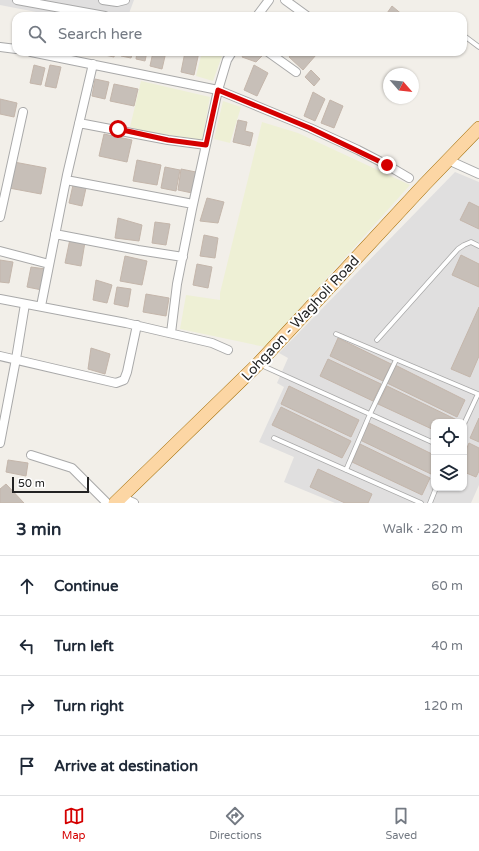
<!DOCTYPE html>
<html lang="en">
<head>
<meta charset="utf-8">
<style>
  body { margin:0; font-family:"Varela Round",sans-serif; background:#f2f2f3; color:#1f2937 }
  .controls { position:absolute; right:12px; bottom:12px; display:grid; overflow:hidden; border-radius:8px; box-shadow:0 1px 3px #0004 }
  .controls button { width:36px; height:36px; display:grid; place-items:center; padding:0; border:0; border-bottom:1px solid #e0e1e3; background:#fff; color:#1f2937; font:20px sans-serif }
  .compass { position:absolute; left:383px; top:68px; width:36px; height:36px; border-radius:50%; background:#fff; box-shadow:0 1px 3px #0004; rotate:118deg }
  .scale { position:absolute; left:12px; bottom:10px; width:77px; box-sizing:border-box; padding-left:4px; border:2px solid #222; border-top:0; font-size:11px; line-height:14px; white-space:nowrap; color:#222; -webkit-text-stroke:3px #fff; paint-order:stroke }
  .stop { position:absolute; width:12px; height:12px; margin:-9px; border:3px solid #d40000; border-radius:50%; background:#fff }
  .stop.end { background:#d40000; border-color:#fff; box-shadow:0 1px 4px #0008 }
  .list { margin:0; padding:0; list-style:none }
  h2 { display:flex; justify-content:space-between; align-items:center; height:52px; margin:0; padding:0 16px; font-size:17px }
  h2 small { font-size:13px; font-weight:400; color:#747a83 }
  .list li { display:grid; grid-template-columns:26px 1fr auto; gap:12px; align-items:center; box-sizing:border-box; height:60px; padding:0 16px; border-top:1px solid #e0e1e3 }
  .list b { display:block; font-size:15px; white-space:nowrap }
  .list em { font-size:13px; font-style:normal; color:#747a83 }
  .icon { flex:none; width:22px; height:22px; fill:none; stroke:currentColor; stroke-width:2; stroke-linecap:round; stroke-linejoin:round }
  .map { position:relative; flex:none; width:479px; height:503px; overflow:hidden }
  .search { position:absolute; background:#fff; box-shadow:0 1px 3px #0004; left:12px; right:12px; top:12px; height:44px; display:flex; align-items:center; gap:10px; box-sizing:border-box; padding:0 14px; border-radius:12px; color:#747a83; font-size:15px }
  .sheet { height:292px; background:#fff }
  nav { display:flex; justify-content:space-around; align-items:center; box-sizing:border-box; height:56px; border-top:1px solid #e0e1e3; background:#fff; font-size:11px; color:#747a83 }
  nav a { display:grid; justify-items:center; gap:2px }
  nav .on { color:#d40000 }
  .map>svg:first-child { display:block }
  .residential { fill:#e0dfdf; fill-rule:evenodd }
  .farmland { fill:#eef0d5 }
  .building { fill:#c7bfb8; stroke:#c4b6ab }
  .lines { fill:none; stroke-linecap:round; stroke-linejoin:round }
  .service-casing { stroke:#a9a9a9; stroke-width:5.5 }
  .minor-casing { stroke:#a9a9a9; stroke-width:10 }
  .primary-casing { stroke:#a06b00; stroke-width:14 }
  .service { stroke:#fff; stroke-width:4 }
  .minor { stroke:#fff; stroke-width:8 }
  .primary { stroke:#fcd6a4; stroke-width:13 }
  .route { stroke:#d40000; stroke-width:5 }
  .labels { text-anchor:middle; stroke-width:4; stroke-linejoin:round; paint-order:stroke }
  .street-label { font-size:14px; fill:#222; stroke:#fff }
</style>
</head>
<body>
<div class="map">
<svg width="479" height="503" viewBox="0 0 479 503">
  <rect width="100%" height="100%" fill="#f2efe9"/>
  <path class="residential" d="M0 0H134L128 16H57L0 5Z
    M455 172 479 182V485L471 503H335L284 482 294 457 259 442 284 387 277 383 288 358 279 353ZM434 422H464V488H434Z"/>
  <path class="farmland" d="M202 52 223 53 213 81 196 76Z
    M141 81 210 97 202 140 147 132 130 127Z
    M223 101 241 107 230 143 214 139Z
    M262 122 298 133 410 185 265 347 180 329 186 295 220 300V293Z"/>
  <path class="building" d="M392 6 404 16H385Z
    M100 52H115L114 57 100 54Z
    M122 52H133L131 58 121 56Z
    M137 52H147L145 61 136 59Z
    M153 52H166L162 69 150 66Z
    M185 52H199L194 75 181 72Z
    M245 52H258L263 55 256 62 242 57Z
    M293 52H312L316 55 303 70 289 57Z
    M34 65 45 68 41 85 30 83Z
    M50 65 61 67 56 88 45 86Z
    M254 65 268 73 257 96 244 90Z
    M311 70 320 79 314 86 305 77Z
    M95 79 109 82 105 99 92 96Z
    M114 84 138 89 134 106 110 101Z
    M313 92 325 99 315 121 304 116Z
    M0 99 17 103 14 117 0 114Z
    M330 100 343 106 334 128 321 123Z
    M238 120 247 122 245 131 253 133 250 146 233 142Z
    M104 134 132 140 127 162 99 156Z
    M137 160 161 165 157 185 133 181Z
    M14 162 46 168 41 194 9 188Z
    M165 167 180 170 176 191 161 188Z
    M181 169 196 172 192 193 178 190Z
    M73 185 86 188 82 206 69 203Z
    M207 198 224 202 218 223 200 221Z
    M469 202 479 207V229L460 220Z
    M118 218 142 225 139 241 115 238Z
    M155 222 170 224 166 245 152 243Z
    M204 235 218 238 215 258 200 256Z
    M70 239 85 242 81 266 65 263Z
    M461 255 479 264V287L452 275Z
    M125 256 147 261 142 285 120 281Z
    M0 260 13 262 9 283 0 282Z
    M197 264 212 267 208 288 193 285Z
    M31 267 46 269 42 290 27 287Z
    M96 280 112 285 107 303 93 300Z
    M117 287 131 289 128 307 114 304Z
    M146 294 169 298 166 316 143 312Z
    M479 307V356L470 377 451 369Z
    M338 338 391 364 383 381 330 356Z
    M91 348 110 354 105 374 88 369Z
    M328 359 381 384 373 401 320 376Z
    M395 365 465 400 457 417 387 383Z
    M289 386 359 420 351 437 281 404Z
    M387 386 457 420 456 422H434V430L378 404Z
    M281 407 351 441 342 458 272 425Z
    M479 418V442L470 438Z
    M369 423 434 455V467L431 474 360 440Z
    M469 443 479 448V471L476 477 464 472V455Z
    M360 444 430 478 422 495 352 462Z
    M8 460 28 463 26 476 6 472Z
    M318 469 372 494 368 503H345L310 487Z
    M6 484 24 503H0V489Z"/>
  <g class="lines">
    <g class="service-casing">
      <path id="service" d="M463 35 479 47
        M336 334 478 394 464 424
        M377 340 458 249 464 245 471 242 479 246
        M261 365 434 443
        M274 438 421 503
        M346 470 370 414 396 360
        M430 503 436 488"/>
    </g>
    <g class="minor-casing">
      <path id="minor" d="M17 0 105 16
        M103 0 117 2 125 0
        M285 0 307 16
        M257 16 269 0
        M0 47 16 49
        M31 52 218 90 310 128 358 150 387 165 409 178
        M268 52 296 72
        M79 123 168 140 206 145
        M448 160 479 174
        M66 180 193 204
        M0 217 23 112
        M55 234 138 250 183 257
        M0 251 49 264
        M0 299 126 323 212 343 228 350
        M41 306 67 175 93 64
        M171 333 177 284 192 209 218 90 227 60 232 52
        M0 356 116 383 124 380 127 372 137 325
        M0 443 16 359 25 304
        M31 455 72 468 107 503
        M121 497 134 503"/>
    </g>
    <g class="primary-casing">
      <path id="primary" d="M115 503 258 364 424 185 479 128"/>
    </g>
    <use href="#service" class="service"/>
    <use href="#minor" class="minor"/>
    <use href="#primary" class="primary"/>
  </g>
  <g class="lines">
    <path class="route" d="M118 129 168 140 206 145 218 90 310 128 387 165"/>
  </g>
  <g class="labels">
    <g class="street-label">
      <text transform="translate(300 318) rotate(-47)" y="5">Lohgaon - Wagholi Road</text>
    </g>
  </g>
</svg>
<div class="controls">
<button><svg class="icon" aria-label="locate" viewBox="0 0 24 24"><circle cx="12" cy="12" r="6"/><path d="M12 2v4M12 18v4M2 12h4M18 12h4"/></svg></button>
<button><svg class="icon" aria-label="layers" viewBox="0 0 24 24"><path d="M12 4l9 5-9 5-9-5zM3 14l9 5 9-5"/></svg></button>
</div>
<svg class="compass" viewBox="-18 -18 36 36"><path d="M0-13l5 13h-10z" fill="#e53935"/><path d="M0 13l5-13h-10z" fill="#747a83"/></svg>
<div class="scale">50 m</div>
<div class="stop" style="left:118px;top:129px"></div>
<div class="stop end" style="left:387px;top:165px"></div>
<div class="search"><svg class="icon" aria-label="search" viewBox="0 0 24 24"><circle cx="10" cy="10" r="6"/><path d="M15 15l6 6"/></svg>Search here</div>
</div>
<section class="sheet">
<h2>3 min<small>Walk · 220 m</small></h2>
<ul class="list">
<li><svg class="icon" aria-label="ahead" viewBox="0 0 24 24"><path d="M12 20V5M6 11l6-6 6 6"/></svg><div><b>Continue</b></div><em>60 m</em></li>
<li><svg class="icon" aria-label="left" viewBox="0 0 24 24"><path d="M17 20v-9H6M10 6l-5 5 5 5"/></svg><div><b>Turn left</b></div><em>40 m</em></li>
<li><svg class="icon" aria-label="right" viewBox="0 0 24 24"><path d="M7 20v-9h11M14 6l5 5-5 5"/></svg><div><b>Turn right</b></div><em>120 m</em></li>
<li><svg class="icon" aria-label="arrive" viewBox="0 0 24 24"><path d="M6 21V4h12l-3 4 3 4H6"/></svg><div><b>Arrive at destination</b></div></li>
</ul>
</section>
<nav>
<a class="on"><svg class="icon" aria-label="map" viewBox="0 0 24 24"><path d="M3 6l6-2 6 2 6-2v14l-6 2-6-2-6 2zM9 4v14M15 6v14"/></svg>Map</a>
<a><svg class="icon" aria-label="directions" viewBox="0 0 24 24"><path d="M12 3l9 9-9 9-9-9zM9 14v-3h6M13 9l2 2-2 2"/></svg>Directions</a>
<a><svg class="icon" aria-label="saved" viewBox="0 0 24 24"><path d="M7 4h10v16l-5-4-5 4z"/></svg>Saved</a>
</nav>
</body>
</html>
